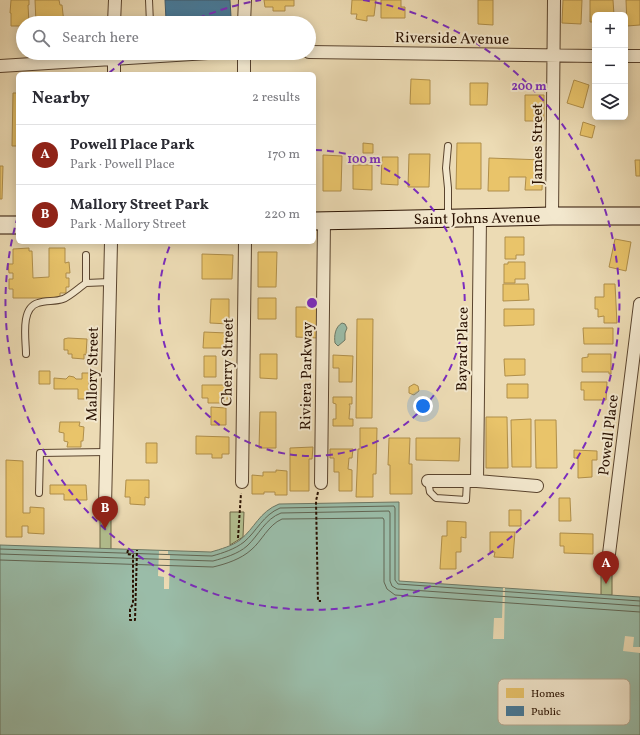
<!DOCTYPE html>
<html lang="en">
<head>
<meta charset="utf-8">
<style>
  body { margin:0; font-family:Vollkorn,serif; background:#f7f7f7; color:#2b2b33 }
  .controls { position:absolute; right:12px; top:12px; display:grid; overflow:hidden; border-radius:6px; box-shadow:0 2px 10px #0003 }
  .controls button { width:36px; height:36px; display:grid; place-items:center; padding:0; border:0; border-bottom:1px solid #e1e1e2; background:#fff; color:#2b2b33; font:20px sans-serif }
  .you { position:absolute; left:423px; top:406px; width:14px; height:14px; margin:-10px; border:3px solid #fff; border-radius:50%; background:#1a73e8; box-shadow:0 0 0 6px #1a73e833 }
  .badge { display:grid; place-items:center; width:26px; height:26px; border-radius:50%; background:#8f2418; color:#fff; font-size:13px; font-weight:700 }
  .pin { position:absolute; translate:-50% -33px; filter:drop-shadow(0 1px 2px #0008) }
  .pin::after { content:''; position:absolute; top:21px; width:14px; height:12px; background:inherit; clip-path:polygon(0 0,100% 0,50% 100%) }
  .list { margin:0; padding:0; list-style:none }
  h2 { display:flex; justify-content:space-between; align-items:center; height:52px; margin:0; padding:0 16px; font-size:17px }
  h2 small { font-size:13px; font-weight:400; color:#7c7c81 }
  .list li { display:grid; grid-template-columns:26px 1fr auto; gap:12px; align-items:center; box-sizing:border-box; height:60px; padding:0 16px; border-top:1px solid #e1e1e2 }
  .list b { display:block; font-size:15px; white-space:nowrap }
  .list p { margin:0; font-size:13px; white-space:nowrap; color:#7c7c81 }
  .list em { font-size:13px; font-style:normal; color:#7c7c81 }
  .icon { flex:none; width:22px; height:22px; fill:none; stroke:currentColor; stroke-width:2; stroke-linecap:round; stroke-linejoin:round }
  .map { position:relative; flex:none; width:640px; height:735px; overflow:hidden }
  .search { position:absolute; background:#fff; box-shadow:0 2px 10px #0003; left:16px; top:16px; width:300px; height:44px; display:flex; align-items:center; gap:10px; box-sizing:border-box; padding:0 14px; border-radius:22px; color:#7c7c81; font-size:15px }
  .panel { position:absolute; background:#fff; box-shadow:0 2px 10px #0003; left:16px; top:72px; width:300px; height:172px; border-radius:6px }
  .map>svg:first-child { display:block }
  .green { fill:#b3c191; stroke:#6e6949 }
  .water { fill:#9abca8; stroke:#6d7865 }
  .pier { fill:#ecdbb4 }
  .homes { fill:#e9c46a; stroke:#af8e4a }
  .public { fill:#457b9d; stroke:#3d5b6e }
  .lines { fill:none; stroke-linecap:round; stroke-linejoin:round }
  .shore { stroke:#626654; stroke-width:1 }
  .service-casing { stroke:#5a442e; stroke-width:8 }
  .minor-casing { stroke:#5a442e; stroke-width:14 }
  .secondary-casing { stroke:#291101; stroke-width:19 }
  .path { stroke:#291101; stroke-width:2; stroke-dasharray:3 2; stroke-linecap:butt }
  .service { stroke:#f3e8ce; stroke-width:6 }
  .minor { stroke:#f3e8ce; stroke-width:12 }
  .secondary { stroke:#f3e8ce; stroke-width:17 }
  .ring { fill:none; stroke:#7b2cbf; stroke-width:2; stroke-dasharray:7 5 }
  .labels { text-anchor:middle; stroke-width:4; stroke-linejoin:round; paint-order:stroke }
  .street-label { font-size:15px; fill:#291101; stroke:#f3e8ce }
  .key { fill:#f3e8ce; stroke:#b6a890; stroke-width:1 }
  .key-label { font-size:11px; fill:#291101 }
  .centre { fill:#7b2cbf; stroke:#f3e8ce; stroke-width:2 }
  .ring-label { font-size:12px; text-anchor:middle; font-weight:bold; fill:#7b2cbf; stroke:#f3e8ce; stroke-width:4; stroke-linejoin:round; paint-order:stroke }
</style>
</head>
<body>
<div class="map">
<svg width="640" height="735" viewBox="0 0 640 735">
  <rect width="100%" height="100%" fill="#ecdbb4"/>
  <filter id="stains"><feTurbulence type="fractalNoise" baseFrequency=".005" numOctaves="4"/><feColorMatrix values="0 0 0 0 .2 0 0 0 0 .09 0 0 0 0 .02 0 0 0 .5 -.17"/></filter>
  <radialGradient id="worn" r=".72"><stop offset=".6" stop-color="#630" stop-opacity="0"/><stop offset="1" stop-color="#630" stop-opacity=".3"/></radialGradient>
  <path class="green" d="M100 508 111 509V549H100Z
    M230 512H244L243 537 230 545Z
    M601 573 612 574V595H601Z"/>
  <path class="water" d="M342 323 345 324 347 328 345 333V340L338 346 335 343C334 336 335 327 342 323Z
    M399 502V581L640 597V735H0V545L211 552C221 549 232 546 240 540 255 528 259 512 279 504Z"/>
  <path class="pier" d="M159 551H168V555H170L169 589H164V577L158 576Z
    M503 588H505L504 639H493L494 618H502Z
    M625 636 634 637 633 647H640V653L623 651Z"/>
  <path class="homes" d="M11 0H29V5H28L29 23H23V26H11V13H10Z
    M35 0H59L60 5H62L64 23H36Z
    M264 0H294V6H285V11H273V7H265Z
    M352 0H376L374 16H367V21L356 19 357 14H351Z
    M381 0H401V7H405V18H381Z
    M478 0H493V25L478 24Z
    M563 0H582L581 24 562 23Z
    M590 0H613L614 15H595V22H590Z
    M626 0H640V25L627 26Z
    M411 79 430 80V104H410Z
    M574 80 589 85 583 108 567 103Z
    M470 83H488L487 105H470Z
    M13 93H18V146H12Z
    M525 95H544V121H525Z
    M583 122 595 126 592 138 580 135Z
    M363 143 373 144V153H363Z
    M457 143H481V189H456Z
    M409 154H430L429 187H408Z
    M323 155 342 156 341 191H323Z
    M382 157H398V185L381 184Z
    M489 158 543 160 542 190H525L526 177H509V191H488Z
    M635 160H640V176H636Z
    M353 165H372V190L353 189Z
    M0 166H3L2 199H0Z
    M505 237H524V255H516V259H505Z
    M615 239 631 242 626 271 609 267Z
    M29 248V251H32L33 278 49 277V248H65V263L69 262 70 273H66V278H69V287H66V293H60V298H13V289H9V279H13V273H9L8 264H13V249Z
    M258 252H277L276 287H258Z
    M202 254 233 255 232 279H202Z
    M508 262H525V279H515V283H504V264H508Z
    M503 284H528L529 300 503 301Z
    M604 284H615L617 323H604V316L598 317V309H595V297H604Z
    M258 298H276V319H258Z
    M211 299H229V324L210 323Z
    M296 307H318V338L296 337Z
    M504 309H534V325L504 326Z
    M357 319H373L372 418H356Z
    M583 328H613V344H584Z
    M204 332 227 333 226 348H203Z
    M68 338 87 339 86 355 84 354V359L72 358V354H68V350H64V339Z
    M260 354H277V379L260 378Z
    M588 354H611V374H609V372H582V358L588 357Z
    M333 355 353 356 352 382H339V368H333Z
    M204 356H216V377H204Z
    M504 359H525V375L505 376Z
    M39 371H50V384H39Z
    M82 373H89L88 399H78V389H54V378L66 379 69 376 74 377 76 379H82Z
    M581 382H607L606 400H584V390H581Z
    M414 384 418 386 419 391 414 395 409 393V387Z
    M507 384H528V398H507Z
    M202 385H229L228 399H224V403H208V398H202Z
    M333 397H352V404H349L350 406 349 419H353V426H333V419H336V404L333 403Z
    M211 407 226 408V425H211Z
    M260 412H276V448H259Z
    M486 417H507L508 468H486Z
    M531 419V467H512L511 420Z
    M535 420H556L557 468H536Z
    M60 422H80L79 426 84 427 83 441H81V447H67L68 442 64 441V433L59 432Z
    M360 428H377L376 474H373V497H356L358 449H360Z
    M196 436 229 437V454H222V458H212V454H196Z
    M389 438H410L409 464H412V494H390V465H388Z
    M416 438H460L459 461 416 460Z
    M146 443H157V463H146Z
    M313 447 312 459H309V491H290V448Z
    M330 449H353L352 458H349L348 469 352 470V491H339V472H334V458H330Z
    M574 450 597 451V460H592V477L578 478V458H574Z
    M6 460 23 461V513H30V507L44 508V534L28 533V526H22V537H6Z
    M276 470 287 471V495H275V492H264V494H252V475L263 476V472H276Z
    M126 480H149V498L145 497V505L130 504V497H125Z
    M50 485H86L87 500H64V494H50Z
    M559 498H570L571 521H559Z
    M509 510H521V526H509Z
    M447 521 466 522V538L461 537V552H456V569H440L442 536H447Z
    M490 532H515L513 558 494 557 495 552H490Z
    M560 533 593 534V554L564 553V546H560Z"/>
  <path class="public" d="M165 0H230L231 17H192V23H170V20H166Z"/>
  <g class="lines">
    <path class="shore" d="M0 549 212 556C223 553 235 549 244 542 257 531 263 515 280 508L394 506 395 508V580L398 584 640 601
      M0 554 213 561C224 558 238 554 247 546 259 535 265 519 281 513L389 511 390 513V581L392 586 397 589 640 606
      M0 560 213 567C226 564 241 559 251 550 262 541 268 525 282 519L383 518 384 520V582L387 589 395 595 640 612"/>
    <g class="service-casing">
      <path id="service" d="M149 0 150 23
        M448 217V188L446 168 448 146
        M86 255V283L110 282
        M26 354C26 340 20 308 38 303 46 300 55 302 63 299 69 297 80 287 86 283
        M428 481 430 492 436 498 466 500 467 481
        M39 493 40 453 106 452"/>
    </g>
    <g class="minor-casing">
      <path id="minor" d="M114 23 115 0
        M244 23 245 0
        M309 52 595 56
        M625 56H640
        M0 66 208 53
        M114 74V53
        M244 74V53
        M552 216 554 0
        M428 481H477L537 486
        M477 481 480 218
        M242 482 245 242
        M321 483 324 221
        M105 506 111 242
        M607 570 640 304"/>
    </g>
    <g class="secondary-casing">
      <path id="secondary" d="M314 221 552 216H640
        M0 225H18"/>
    </g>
    <path class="path" d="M318 492 316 501 318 601H321
      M238 538 241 493
      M128 550 127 554 133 555V604L130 609V620H135L137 550"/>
    <use href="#service" class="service"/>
    <use href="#minor" class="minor"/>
    <use href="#secondary" class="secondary"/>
  </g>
  <g class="ring">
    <path d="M315 150A153 153 0 1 1 171 243"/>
    <path d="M109 73A307 307 0 0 1 134 53M187 23A307 307 0 0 1 261 0M363 0A307 307 0 1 1 18 216"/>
  </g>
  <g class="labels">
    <g class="street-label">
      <text transform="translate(452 38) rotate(1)" y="5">Riverside Avenue</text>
      <text transform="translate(537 144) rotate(-90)" y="5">James Street</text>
      <text transform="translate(477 218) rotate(-1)" y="5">Saint Johns Avenue</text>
      <text transform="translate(462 349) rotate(-89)" y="5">Bayard Place</text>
      <text transform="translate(227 362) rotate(-89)" y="5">Cherry Street</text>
      <text transform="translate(92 374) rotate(-89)" y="5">Mallory Street</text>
      <text transform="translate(306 376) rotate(-89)" y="5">Riviera Parkway</text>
      <text transform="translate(608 435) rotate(-83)" y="5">Powell Place</text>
    </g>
  </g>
  <rect x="498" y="679" width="132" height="46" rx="6" class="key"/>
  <rect x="506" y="688" width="18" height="10" fill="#e9c46a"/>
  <rect x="506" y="706" width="18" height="10" fill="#457b9d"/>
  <g class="key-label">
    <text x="531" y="697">Homes</text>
    <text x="531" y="715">Public</text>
  </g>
  <circle cx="312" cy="303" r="6" class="centre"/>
  <g class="ring-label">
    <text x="529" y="90">200 m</text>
    <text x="364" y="163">100 m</text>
  </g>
  <rect width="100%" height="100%" filter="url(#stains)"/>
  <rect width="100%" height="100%" fill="url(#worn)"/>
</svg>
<div class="controls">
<button>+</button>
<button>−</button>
<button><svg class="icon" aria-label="layers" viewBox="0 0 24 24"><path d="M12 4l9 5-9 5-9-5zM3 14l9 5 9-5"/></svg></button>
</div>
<div class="you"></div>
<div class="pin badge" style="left:606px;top:584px">A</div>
<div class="pin badge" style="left:105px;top:529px">B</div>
<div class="search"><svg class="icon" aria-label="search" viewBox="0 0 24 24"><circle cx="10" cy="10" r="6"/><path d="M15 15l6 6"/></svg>Search here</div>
<section class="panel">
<h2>Nearby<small>2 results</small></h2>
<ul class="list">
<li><span class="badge">A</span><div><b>Powell Place Park</b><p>Park · Powell Place</p></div><em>170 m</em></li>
<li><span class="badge">B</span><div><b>Mallory Street Park</b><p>Park · Mallory Street</p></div><em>220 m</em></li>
</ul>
</section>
</div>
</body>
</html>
